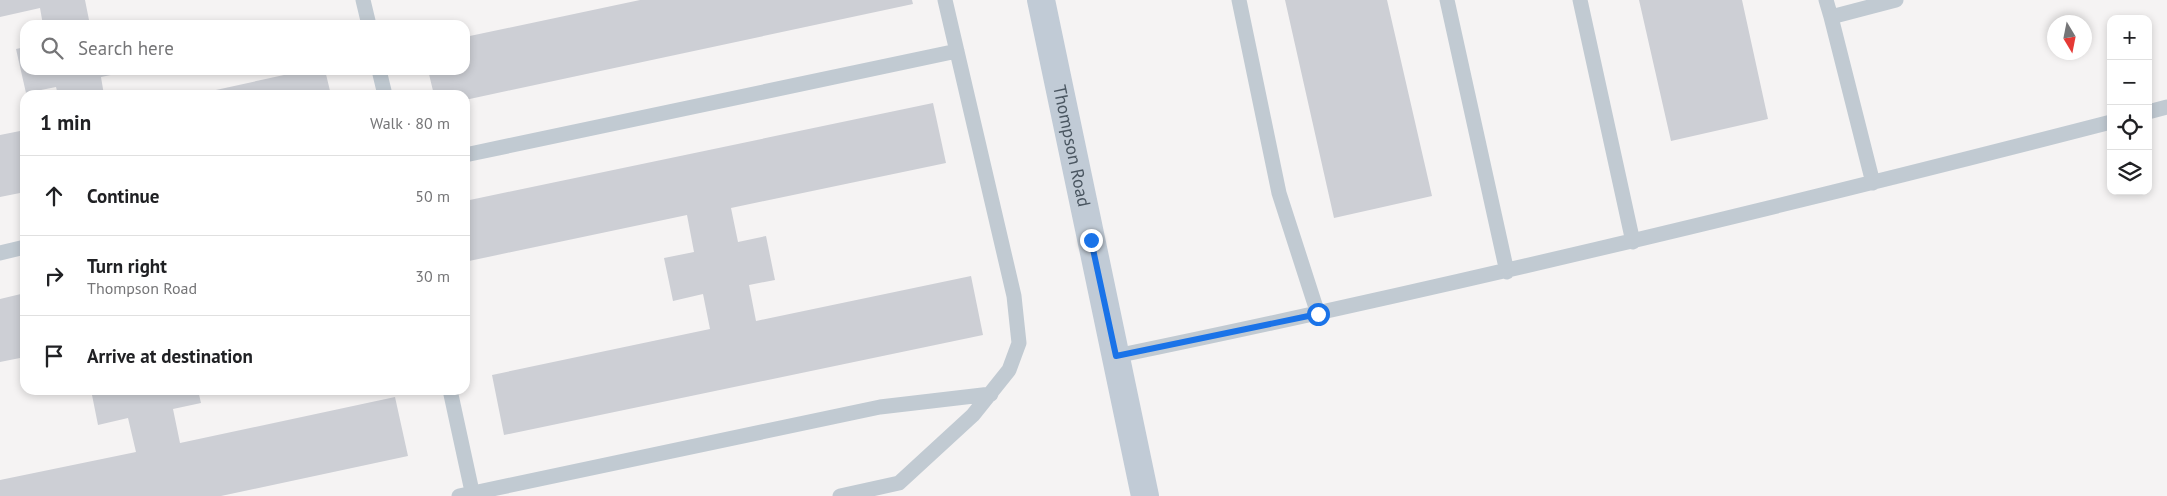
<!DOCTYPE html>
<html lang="en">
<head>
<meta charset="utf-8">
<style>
  body { margin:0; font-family:"PT Sans",sans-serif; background:#f2f2f2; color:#202124 }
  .controls { position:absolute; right:15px; top:15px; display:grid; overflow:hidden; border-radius:10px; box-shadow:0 2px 8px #0003 }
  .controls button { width:45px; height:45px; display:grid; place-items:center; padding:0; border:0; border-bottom:1px solid #e0e0e0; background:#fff; color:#202124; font:25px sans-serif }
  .compass { position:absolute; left:2047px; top:15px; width:45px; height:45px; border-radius:50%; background:#fff; box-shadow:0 2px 8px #0003; rotate:170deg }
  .stop { position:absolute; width:15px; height:15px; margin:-11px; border:4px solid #1a73e8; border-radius:50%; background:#fff }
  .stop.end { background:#1a73e8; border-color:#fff; box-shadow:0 1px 5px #0008 }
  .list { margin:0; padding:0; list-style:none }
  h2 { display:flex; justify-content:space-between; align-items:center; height:65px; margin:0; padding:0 20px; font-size:21px }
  h2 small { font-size:16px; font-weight:400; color:#757577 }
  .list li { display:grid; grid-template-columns:32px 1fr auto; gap:15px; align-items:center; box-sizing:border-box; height:80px; padding:0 20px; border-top:1px solid #e0e0e0 }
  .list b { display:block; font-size:19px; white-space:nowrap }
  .list p { margin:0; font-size:16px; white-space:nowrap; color:#757577 }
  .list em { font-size:16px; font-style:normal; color:#757577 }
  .icon { flex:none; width:28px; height:28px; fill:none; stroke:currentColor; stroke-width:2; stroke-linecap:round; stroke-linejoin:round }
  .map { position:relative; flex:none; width:2167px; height:496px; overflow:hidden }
  .search { position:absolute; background:#fff; box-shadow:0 2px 8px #0003; left:20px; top:20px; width:450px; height:55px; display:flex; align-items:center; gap:12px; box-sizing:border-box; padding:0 18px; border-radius:15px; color:#757577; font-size:19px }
  .panel { position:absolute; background:#fff; box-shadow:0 2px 8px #0003; left:20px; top:90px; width:450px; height:305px; border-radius:15px }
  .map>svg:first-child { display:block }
  .building { fill:#cdcfd5 }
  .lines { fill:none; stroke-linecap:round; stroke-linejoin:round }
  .service { stroke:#c1cad2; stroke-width:15 }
  .secondary { stroke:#c1cbd6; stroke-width:28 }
  .route { stroke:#1a73e8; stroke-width:6 }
  .labels { text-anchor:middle; stroke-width:4; stroke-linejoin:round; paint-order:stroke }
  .street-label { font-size:18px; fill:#4a5661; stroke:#fff }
</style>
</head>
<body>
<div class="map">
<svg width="2167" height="496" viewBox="0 0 2167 496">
  <rect width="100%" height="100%" fill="#f5f3f3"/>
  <path class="building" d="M0 0H85L90 25H43L40 8 0 17Z
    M640 0H912L913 4 465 100V95H434L428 70H465V37Z
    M1285 0H1387L1432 196 1334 218Z
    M1639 0H1742L1768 119 1671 141Z
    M25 47V70L130 71 101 77 104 95H58L56 87 26 93 16 49Z
    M307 70H325L331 95H193Z
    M933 103 946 163 731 208 738 242 766 236 775 280 749 285 756 321 971 276 983 335 504 435 492 375 710 329 703 294 673 301 664 258 694 252 687 215 469 261 465 240V201Z
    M25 130V192L0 197V135Z
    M25 293V357L0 362V299Z
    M91 390H198L201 403 173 409 180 443 395 397 408 456 221 496H0V480L136 452 128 418 98 425Z"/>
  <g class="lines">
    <path class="service" d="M363 0 369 25
      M1239 0 1279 193 1318 314
      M1447 0 1507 272
      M1580 0 1633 242
      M1826 0 1831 17
      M379 70 385 95
      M2148 112 2167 107
      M465 155 957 51
      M1873 183 1831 17 1896 0
      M0 253 25 247
      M1116 356C1450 287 1781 207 2111 122
      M450 390 473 496
      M459 496 880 407 991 394
      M840 496 899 483 973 415 1009 370 1019 343 1014 296 945 0"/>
    <path class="secondary" id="s1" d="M1041 0 1145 496"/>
  </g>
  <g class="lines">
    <path class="route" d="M1091 240 1116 356 1318 314"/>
  </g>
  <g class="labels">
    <g class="street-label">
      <text dy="6" stroke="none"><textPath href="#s1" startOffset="149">Thompson Road</textPath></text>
    </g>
  </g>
</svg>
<div class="controls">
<button>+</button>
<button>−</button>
<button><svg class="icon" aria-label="locate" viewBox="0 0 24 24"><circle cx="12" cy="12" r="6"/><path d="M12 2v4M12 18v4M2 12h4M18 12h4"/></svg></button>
<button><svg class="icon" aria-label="layers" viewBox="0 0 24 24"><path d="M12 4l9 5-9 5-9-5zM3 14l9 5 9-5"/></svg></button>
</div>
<svg class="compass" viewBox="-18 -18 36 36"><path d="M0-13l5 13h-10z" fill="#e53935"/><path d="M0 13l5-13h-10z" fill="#757577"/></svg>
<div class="stop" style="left:1318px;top:314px"></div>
<div class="stop end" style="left:1091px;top:240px"></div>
<div class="search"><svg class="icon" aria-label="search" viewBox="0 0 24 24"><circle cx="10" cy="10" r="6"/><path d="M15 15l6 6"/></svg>Search here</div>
<section class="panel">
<h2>1 min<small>Walk · 80 m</small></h2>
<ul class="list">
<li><svg class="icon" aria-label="ahead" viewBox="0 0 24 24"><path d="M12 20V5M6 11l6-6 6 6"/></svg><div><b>Continue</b></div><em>50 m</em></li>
<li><svg class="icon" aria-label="right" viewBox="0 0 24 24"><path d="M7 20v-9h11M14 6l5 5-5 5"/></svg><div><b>Turn right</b><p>Thompson Road</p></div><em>30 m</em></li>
<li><svg class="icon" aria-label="arrive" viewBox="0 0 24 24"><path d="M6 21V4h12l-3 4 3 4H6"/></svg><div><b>Arrive at destination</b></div></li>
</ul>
</section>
</div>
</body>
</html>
